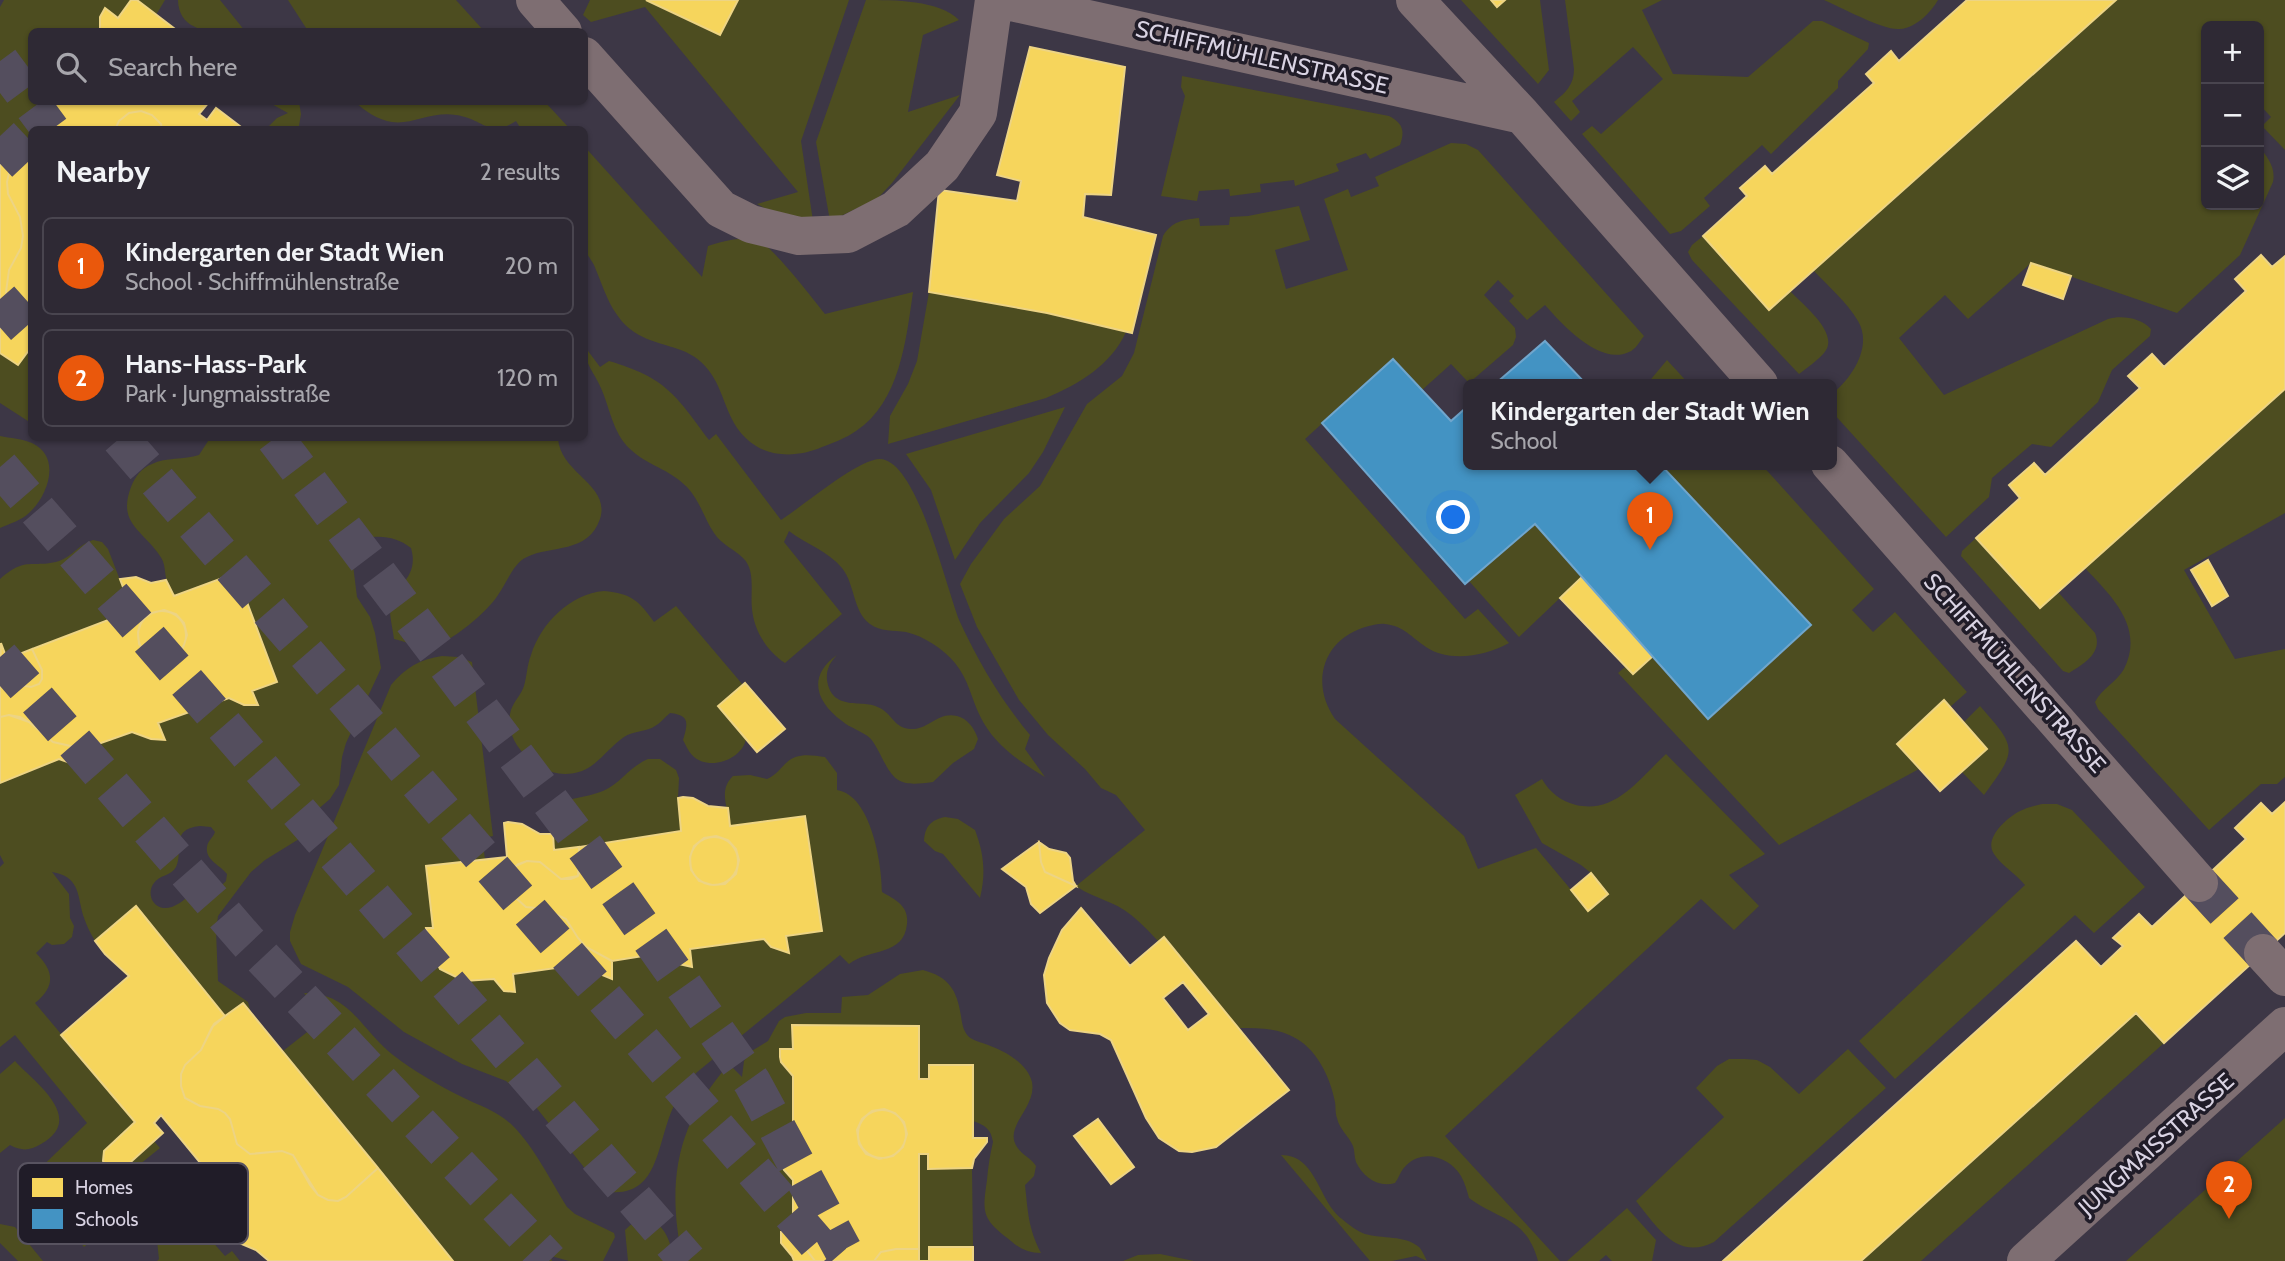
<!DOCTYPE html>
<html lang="en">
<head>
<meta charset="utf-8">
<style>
  body { margin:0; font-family:Cabin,sans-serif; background:#36313c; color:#f1f3f6 }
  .controls { position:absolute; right:21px; top:21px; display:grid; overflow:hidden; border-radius:10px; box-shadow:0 2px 5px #0004 }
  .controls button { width:63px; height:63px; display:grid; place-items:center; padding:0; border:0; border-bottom:2px solid #49454f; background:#2e2934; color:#f1f3f6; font:35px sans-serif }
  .you { position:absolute; left:1454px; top:518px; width:24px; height:24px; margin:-18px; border:5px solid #fff; border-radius:50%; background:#1a73e8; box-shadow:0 0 0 10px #1a73e833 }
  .badge { display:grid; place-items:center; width:46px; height:46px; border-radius:50%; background:#ea580c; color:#fff; font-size:23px; font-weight:700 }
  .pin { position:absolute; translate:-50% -58px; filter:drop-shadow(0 2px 4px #0008) }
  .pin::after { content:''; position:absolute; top:37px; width:24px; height:21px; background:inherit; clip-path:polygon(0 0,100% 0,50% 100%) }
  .popup { position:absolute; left:1463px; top:379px; width:374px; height:91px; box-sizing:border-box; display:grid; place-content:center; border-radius:10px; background:#2e2934; filter:drop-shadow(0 2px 5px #0005); font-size:23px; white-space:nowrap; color:#a7a6ac }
  .popup b { font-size:26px; color:#f1f3f6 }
  .popup::after { content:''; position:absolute; left:50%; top:100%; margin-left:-14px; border:14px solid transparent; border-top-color:#2e2934 }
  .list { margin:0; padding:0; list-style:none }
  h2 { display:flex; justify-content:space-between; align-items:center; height:91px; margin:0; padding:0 28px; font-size:30px }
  h2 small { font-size:23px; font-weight:400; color:#a7a6ac }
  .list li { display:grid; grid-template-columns:46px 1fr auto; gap:21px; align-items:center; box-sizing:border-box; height:98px; margin:0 14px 14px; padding:0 14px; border:2px solid #49454f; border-radius:10px }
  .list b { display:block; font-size:26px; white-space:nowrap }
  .list p { margin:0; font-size:23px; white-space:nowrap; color:#a7a6ac }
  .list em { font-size:23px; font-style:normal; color:#a7a6ac }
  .icon { flex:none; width:38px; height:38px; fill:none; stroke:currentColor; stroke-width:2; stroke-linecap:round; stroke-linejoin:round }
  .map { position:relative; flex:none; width:2285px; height:1261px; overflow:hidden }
  .search { position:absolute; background:#2e2934; box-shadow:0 2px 5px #0004; left:28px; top:28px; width:560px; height:77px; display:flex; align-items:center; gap:18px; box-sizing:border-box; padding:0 24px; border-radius:10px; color:#a7a6ac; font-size:26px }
  .panel { position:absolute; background:#2e2934; box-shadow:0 2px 5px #0004; left:28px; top:126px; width:560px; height:315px; border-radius:10px }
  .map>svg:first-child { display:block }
  .green { fill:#4d4d20; fill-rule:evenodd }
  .homes { fill:#f6d55c; stroke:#edd484; stroke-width:2; fill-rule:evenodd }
  .schools { fill:#4393c3; stroke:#70a6cd; stroke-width:2 }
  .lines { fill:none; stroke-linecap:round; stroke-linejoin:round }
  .minor-tunnel { stroke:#544e5e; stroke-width:38; stroke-dasharray:38 19; stroke-linecap:butt }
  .highway-tunnel { stroke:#544e5e; stroke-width:38; stroke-dasharray:38 19; stroke-linecap:butt }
  .minor { stroke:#7e6e72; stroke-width:38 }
  .labels { text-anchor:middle; stroke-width:7; stroke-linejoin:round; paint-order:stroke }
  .street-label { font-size:23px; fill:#d9d3e3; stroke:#201c28 }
  .key { fill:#201c28; stroke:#585360; stroke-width:2 }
  .key-label { font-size:19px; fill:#d9d3e3 }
</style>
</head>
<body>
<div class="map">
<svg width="2285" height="1261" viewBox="0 0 2285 1261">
  <rect width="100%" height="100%" fill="#3d3746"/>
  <path class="green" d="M4 0H131L118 18 105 8 100 17V31L32 32V102H39L40 126 37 129 32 130 31 137 11 164 0 156V7Z
    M137 0H165L156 15Z
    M178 0H220L245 31C219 32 179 36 178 0Z
    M288 0H456L484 31H308Z
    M590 0H849L801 141 813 221 772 212 757 204 798 192 645 7 591 22 583 15Z
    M866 0C893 0 940 0 959 20L923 35 908 112 960 95 892 183 877 199 830 221 816 142Z
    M1461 0H1491L1497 7 1505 0H1540L1549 70 1538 84Z
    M1565 0H1662L1642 10 1673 74 1748 77 1813 21H1822L1869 43 1868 49 1838 81V88L1771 154 1762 145 1704 198 1710 206 1681 231 1670 234 1582 134 1592 126 1601 134 1663 79 1633 47 1572 101 1580 112 1571 121 1554 102C1566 92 1574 85 1574 69Z
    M1824 0H1938C1931 12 1916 28 1900 29 1884 31 1841 7 1824 0Z
    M2116 0H2285V150L2262 126 2271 117 2259 104V26H2206V205H2259V146C2267 157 2276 167 2273 182L2240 255 2177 313 2031 263 1968 319 1945 295 1899 338 1944 395 2108 319C2122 315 2141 318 2151 329L2150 336 2112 370 2098 402 2051 447 2032 444 1992 478 1989 497 1946 537 1832 412V394C1852 378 1873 346 1858 321 1847 302 1828 286 1813 270Z
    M1182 76 1389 116C1403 123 1405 131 1400 145L1370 159 1366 153 1336 164 1339 171 1295 186 1294 180 1260 184 1261 192 1230 196 1229 189 1199 191 1197 201 1161 196 1185 96 1181 87Z
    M268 102H299L301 114 299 126 301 129H266L277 118 288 113Z
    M355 102H545L570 129H521L516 121C489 139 484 119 456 115 432 111 412 125 392 122 378 120 365 111 355 102Z
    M1451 143 1466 144 1478 150 1644 336C1640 341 1635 350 1629 352 1599 366 1562 324 1545 305L1527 320 1509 301 1514 296 1498 280 1484 295 1515 328 1516 337 1513 345 1469 383 1451 364 1422 390 1393 359 1305 439 1465 619 1478 609 1509 643C1486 656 1449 663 1426 647 1411 637 1404 626 1385 624 1380 623 1374 625 1369 626 1324 637 1309 682 1335 719L1464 836 1478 869 1536 848 1588 910 1608 894 1591 873 1581 865 1542 843 1515 795 1542 779C1550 793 1561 801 1576 805 1616 814 1639 779 1666 754L1765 854 1729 875 1759 906 1734 930 1701 899 1445 1136 1560 1261H1538C1526 1217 1500 1221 1469 1198 1467 1191 1465 1183 1461 1176 1449 1156 1420 1147 1403 1169 1400 1173 1398 1179 1395 1183 1378 1188 1363 1177 1356 1162 1354 1157 1355 1151 1353 1146 1349 1136 1339 1129 1337 1118 1335 1113 1336 1107 1335 1102 1331 1080 1318 1051 1297 1039 1279 1028 1260 1028 1239 1028L1164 937 1158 941C1145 927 1130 911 1111 903 1098 897 1087 894 1076 886L1145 830 1116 795 1101 788 1085 769 1048 735 1019 700 977 627 960 584 971 564 1004 519 1040 486 1087 404 1122 376 1134 353 1163 236C1172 221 1183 220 1199 218L1200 226 1229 225 1230 217 1248 216 1299 206 1310 240 1275 250 1286 289 1348 270 1324 199 1348 189 1351 197 1379 186 1375 177Z
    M584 146 702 277 708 246C724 241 745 234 762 243 777 252 812 298 825 314L913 292C906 340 900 402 856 431 846 438 833 443 822 447 802 456 775 458 756 446 723 425 728 391 705 366 688 346 660 347 639 335 612 320 605 291 594 265 591 259 585 253 585 247 583 237 585 225 585 215 585 192 585 169 584 146Z
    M1703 236 1769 310 1790 291C1803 305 1841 334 1824 353 1817 361 1807 368 1799 374L1692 260 1688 252 1692 245Z
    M929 292 1047 313 1126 332C1111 365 1079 384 1046 398L888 444 890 416 908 384 917 361Z
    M31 346V423L0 403V353Z
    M585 347 600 367 609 361C666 378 675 394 709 440L716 434 781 520C803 506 858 459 880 459 918 460 947 592 960 622 979 663 1001 700 1030 735L1025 749 1045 777C1019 761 994 745 980 716 971 698 969 680 955 663 943 649 924 636 906 632 894 630 880 632 870 624 853 612 855 584 842 568 828 551 806 544 789 531L784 542 842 614 785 663C767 651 754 631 752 609 750 593 756 570 743 558 734 549 722 545 714 533 704 518 700 501 687 487 668 468 648 466 630 449 612 432 610 407 600 386 594 372 584 363 585 347Z
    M1667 360 1689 384H1647Z
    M2285 389V513L2184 570 2235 659 2285 649V777L2277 784H2261L2209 830 2098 709 2095 702C2101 689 2117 682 2124 669 2145 627 2111 596 2085 568Z
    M1065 407 1043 452 1029 473 980 523 955 560 931 490 906 454Z
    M0 436C10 438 23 439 32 443 62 457 48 496 29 513 22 520 9 524 0 528Z
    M210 438H558C560 474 611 484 600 519 588 554 551 545 527 557 513 563 507 583 498 595 488 611 450 644 431 646 418 647 406 642 394 639 393 630 390 619 390 610 393 585 420 579 411 548 399 539 388 536 373 537L356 558 353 565 357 597 370 617 375 633 381 668 378 675 346 743 342 757 339 785 330 799 317 810 299 839 265 860 251 872 218 916 216 931 218 981 248 1002 251 1013 243 1003 225 1016 136 906 95 941C90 933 86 924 83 915 77 892 79 877 52 872L69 894 70 918 74 926 72 937 64 944 52 945 47 942 36 953C54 971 56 986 35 1003L135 1122 104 1151 103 1161 107 1167C127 1173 140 1154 154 1141L160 1148 103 1194 121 1216 84 1247 27 1181 87 1123 15 1035 0 1047V867L4 863 0 855V783L59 759 77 765 91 766 84 749 132 732 151 739 164 740 158 723 229 698 244 705H258L252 691 277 682 236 573 174 596C172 592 168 586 167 581 164 572 166 564 160 556 143 530 117 524 131 487 135 477 141 468 152 464 166 457 184 460 199 455ZM200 826 211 827 215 832C213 838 208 840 207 847 205 860 220 865 227 874L226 881C214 895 205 886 192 894 183 900 175 909 163 908 151 906 147 892 154 883 159 875 171 876 176 867 184 851 169 829 200 826Z
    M1660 464H1761L1874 589 1852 610 1873 632 1895 612 1967 692 1950 707 1943 701 1897 743 1919 769 1779 845 1618 673 1625 667 1633 674 1653 656Z
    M1535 524 1582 577 1519 637 1469 581Z
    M1976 538 2040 607 2058 592 2095 633C2103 653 2084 664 2069 673L2063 671 1961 556 1962 551Z
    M93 540 102 542 108 549 132 611 7 659 0 644V579C26 555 33 569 59 561 72 557 79 544 93 540Z
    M604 591C632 594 638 600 654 622L676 606 743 685 718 706 746 739C742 760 708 772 692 755 688 751 686 745 683 740 688 723 690 715 670 713 663 719 658 726 649 729 640 732 632 732 624 737 609 747 598 765 582 771 568 776 554 775 541 767 521 756 504 734 511 710 514 701 521 695 524 686 527 676 527 665 531 655 541 623 570 594 604 591Z
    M837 655C830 662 826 670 827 680 832 713 863 698 880 708 892 714 895 729 911 729 928 730 938 711 957 716 967 718 975 729 978 739L974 749 953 763 933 782C898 787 894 782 879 752 876 747 874 742 870 738 862 731 850 728 842 721 816 702 807 676 837 655Z
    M442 656 458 657 472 662 493 836 482 838 485 859 426 866 433 928H426C435 970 448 987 494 979L504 990 514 992 513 974 591 963 602 975 612 979V961L668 952 679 964 691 967 690 949 764 939 771 947 789 953 786 936 822 930 805 816 730 826C728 808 718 790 733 776L750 775 767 779C776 775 779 770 785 764 796 752 811 755 825 757L837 773V790C871 795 882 864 882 892 896 900 909 906 907 924 904 956 870 948 849 964L840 955 696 1073C687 1085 678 1096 672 1110 656 1148 658 1201 603 1191L535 1106 506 1081 462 1064 404 1032 348 987 301 964 290 941V932L295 915 391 685C405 668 420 659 442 656Z
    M1980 706C2017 748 2018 749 1984 795L1962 772 1987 749 1964 722Z
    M648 759H660L676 770 679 778 678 798 681 831 554 850C553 845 554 841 553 837 549 824 541 823 550 807 565 798 586 798 603 791 620 784 629 767 648 759Z
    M2042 804H2057L2072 810 2145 887 2094 933 2075 915 1895 1079 1859 1041 2025 885C2016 874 2001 865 1994 854 1983 838 2008 817 2020 811 2027 807 2034 806 2042 804Z
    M945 817 958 819 975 830C984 854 986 873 980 898L943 854 935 851 924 841C925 826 931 820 945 817Z
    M923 970C949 977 957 990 961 1016 962 1023 963 1030 968 1036 973 1041 981 1042 988 1045 1005 1051 1027 1063 1032 1082 1037 1108 1003 1126 1017 1147 1022 1155 1031 1158 1036 1166L1034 1176 1025 1185C1028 1212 1028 1228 1041 1253 1029 1253 1020 1249 1011 1241 982 1219 982 1214 987 1180 988 1167 990 1155 993 1142 991 1129 985 1125 973 1121L972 1065H929V1079H919L792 1026 793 1049H780C780 1063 787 1065 793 1076V1154H780C780 1166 786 1170 793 1180V1232H781V1243L792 1256 794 1261H683C666 1183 676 1124 729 1064L742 1077 744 1061 750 1052 768 1041 779 1021 785 1017 806 1013H841L842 997 868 995 900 974Z
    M304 993C351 993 360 1029 393 1055 414 1071 438 1085 462 1097 482 1107 496 1110 513 1126 534 1147 551 1181 567 1207L575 1214 614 1233 615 1237 603 1261H569L551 1256 552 1261H453L283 1051 325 1018Z
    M2136 1013 2164 1043 1921 1261H1861Z
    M1848 1049 1886 1088 1714 1242C1677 1261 1657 1227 1636 1201L1724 1117 1696 1088 1717 1066 1729 1059H1745L1757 1060 1770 1067 1799 1094Z
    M15 1061C34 1082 87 1118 41 1144 30 1151 21 1151 10 1145L0 1153V1074Z
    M2285 1118V1261H2126Z
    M919 1154H928V1169L972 1168 973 1247H929V1261H919Z
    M1281 1155C1317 1155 1318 1201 1342 1219 1349 1225 1357 1231 1365 1234 1382 1239 1405 1235 1419 1247 1422 1250 1425 1257 1427 1261L1416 1256 1392 1261H1370Z
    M174 1198 225 1256 232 1251 240 1261H157L159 1259 154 1213Z
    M1627 1208 1656 1240 1652 1261H1612L1606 1255 1599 1261H1567Z
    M644 1219C665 1221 671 1243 674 1261H628L625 1230 636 1220Z
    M0 1224 15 1227 43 1261H18L0 1243Z
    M1160 1254 1194 1261H1123L1138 1255Z"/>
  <path class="homes" d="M131 0H137L179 32H100V17L105 8 118 18Z
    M646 0H738L720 35Z
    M1491 0H1505L1497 7Z
    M1967 0H2116L1769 310 1703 236 1747 196 1740 188 1765 166 1772 174 1874 83 1866 74 1891 51 1899 61Z
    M1030 47 1125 67 1111 195 1085 194 1083 217 1156 235 1132 333 1047 313 929 292 939 190 1017 201 1021 181 997 175Z
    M39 102H209L199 114 207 120 216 108 245 130H162L161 124 152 115 141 111 129 113 119 121 115 130H37L40 120Z
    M141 111 152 115 161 124 162 130H115L119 121 129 113Z
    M32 137V317H26L15 313 9 305 6 292 9 270 21 248 23 236 20 217 8 194 7 182 11 164Z
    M0 156 11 164 7 182 8 194 20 217 23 236 21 248 9 270 6 292 9 305 15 313 26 317H32V346L18 365 0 353Z
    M2261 255 2272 267 2285 256V389L2040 608 1976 538 2020 498 2009 485 2034 463 2045 475 2140 388 2128 376 2152 354 2164 367 2246 291 2235 279Z
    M2031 263 2071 276 2063 299 2023 285Z
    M2208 560 2228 596 2212 606 2191 570Z
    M236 573 277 682 252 691 258 705H244L229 698 158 723 165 740 151 739 132 732 84 749 53 742 29 722 20 717 9 715 0 717V675L20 685 31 687 39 684 42 679V670L32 649 132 611 120 579 136 577 151 583 166 580 174 596ZM164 610 176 614 184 623 187 635 183 648 173 657 160 660 147 654 139 644 138 632 142 620 152 613Z
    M1582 577 1653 656 1633 674 1560 598Z
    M138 635a24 24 0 1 1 48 0a24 24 0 1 1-48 0Z
    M1 643 7 659 32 649 42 670V679L39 684 31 687 20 685 0 675Z
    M745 683 785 729 757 752 718 706Z
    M1944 700 1987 749 1940 791 1897 744Z
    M9 715 29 722 53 742 84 749 91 766 76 765 59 759 0 783V717Z
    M683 797 693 798 708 806 728 808 730 826 805 816 822 931 786 936 789 953 771 947 764 939 690 949 692 967 679 964 668 952 612 961 586 947 578 938 566 919 545 909 526 907 508 891 507 875 518 864 527 861 540 862 561 879H571L578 876 580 871 579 847 681 831 678 798ZM716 836 728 840 736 849 739 860 736 874 725 884 712 885 699 881 691 870 690 857 694 846 704 838Z
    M2285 802V933L2164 1043 2136 1013 1861 1261H1723L2076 941 2101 967 2123 946 2113 938 2139 914 2152 927 2246 839 2235 828 2261 803 2272 814Z
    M508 822 522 824 540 834H553L554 850 579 847 578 876 561 879 540 862 527 861 513 867 507 875 508 891 526 907 545 909 566 919 578 938 586 947 612 961V979L602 975 591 963 513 974 515 992 504 991 494 979 464 981 440 969 431 950 426 928H433L426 866 507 857 504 823Z
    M690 861a24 24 0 1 1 48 0a24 24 0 1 1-48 0Z
    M1039 842 1049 849 1066 853 1070 858 1073 881 1076 886 1045 872 1041 862Z
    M1039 842 1041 862 1045 872 1076 886 1040 913 1031 904 1026 887 1002 869Z
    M1591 873 1608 894 1588 911 1571 890Z
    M136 906 225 1016 212 1027 201 1050 185 1065 181 1074V1086L185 1098 200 1106 218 1109 225 1113 230 1119 237 1144 250 1154 282 1151 293 1155 310 1185 318 1195 328 1200 338 1201 346 1197 378 1168 453 1261H269L256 1250 230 1239 217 1231 204 1209 207 1171 161 1115 154 1123 163 1133 124 1168 116 1170 107 1167 103 1161 104 1151 135 1122 61 1035 129 976 105 954 95 941Z
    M1081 908 1130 966 1164 937 1289 1090 1216 1147 1192 1152 1179 1151 1159 1138 1146 1118 1111 1040 1100 1034 1070 1030 1060 1023 1047 1003 1044 975 1049 958 1062 930ZM1183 982 1209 1014 1188 1030 1163 998Z
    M243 1003 378 1168 346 1197 338 1201 328 1200 318 1195 293 1155 282 1151 250 1154 237 1144 230 1119 225 1113 218 1109 200 1106 185 1098 181 1086V1074L185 1065 201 1050 214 1024Z
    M792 1025 919 1026V1079H929V1065H973V1138H987V1142L974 1159 972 1168 928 1169V1154H919V1249H896L881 1252 874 1261H815L793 1232V1180L784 1170 780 1161V1154H793V1076L781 1062 780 1057V1049H793ZM884 1109 895 1113 904 1122 907 1134 903 1147 893 1156 879 1159 866 1154 859 1144 857 1130 862 1119 872 1111Z
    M858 1134a24 24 0 1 1 48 0a24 24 0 1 1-48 0Z
    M1098 1119 1134 1167 1111 1184 1074 1136Z
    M781 1232H793L815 1261H794L792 1256 781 1243Z
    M929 1247H973V1261H874L881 1252 896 1249H919V1261H929Z"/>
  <path class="schools" d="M1545 341 1586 384H1495Z
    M1393 359 1451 421 1468 406V464H1660L1811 625 1708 719 1535 524 1465 584 1322 423Z"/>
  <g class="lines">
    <path class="minor-tunnel" d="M2199 883 2263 953"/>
    <path class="highway-tunnel" d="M0 61 51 130
      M0 136 32 170
      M0 299 32 335
      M120 438 832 1261
      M275 438 587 850 752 1082 843 1250
      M0 467 688 1261
      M0 657 247 941 549 1261"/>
    <path class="minor" d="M535 0 563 32
      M1002 0 1522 115
      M1415 0 1522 115 1759 384
      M584 56 721 209 751 224 799 236 848 234 896 209 942 166 978 113 994 0
      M1830 464 2199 883
      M2263 953 2285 977
      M2026 1261 2285 1026"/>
  </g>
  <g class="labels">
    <g class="street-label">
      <text transform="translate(1262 57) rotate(13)" y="8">SCHIFFMÜHLENSTRASSE</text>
      <text transform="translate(2015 673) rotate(48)" y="8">SCHIFFMÜHLENSTRASSE</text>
      <text transform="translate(2156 1144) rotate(-42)" y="8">JUNGMAISSTRASSE</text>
    </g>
  </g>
  <rect x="18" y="1163" width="230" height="81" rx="10" class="key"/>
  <rect x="32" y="1178" width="31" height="19" fill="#f6d55c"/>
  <rect x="32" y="1209" width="31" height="20" fill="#4393c3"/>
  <g class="key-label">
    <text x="75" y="1194">Homes</text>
    <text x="75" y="1226">Schools</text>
  </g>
</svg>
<div class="controls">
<button>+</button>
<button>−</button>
<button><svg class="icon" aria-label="layers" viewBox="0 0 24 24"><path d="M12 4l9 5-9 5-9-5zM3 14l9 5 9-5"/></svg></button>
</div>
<div class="you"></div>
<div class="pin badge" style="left:1650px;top:550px">1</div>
<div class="popup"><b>Kindergarten der Stadt Wien</b>School</div>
<div class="pin badge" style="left:2229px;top:1219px">2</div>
<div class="search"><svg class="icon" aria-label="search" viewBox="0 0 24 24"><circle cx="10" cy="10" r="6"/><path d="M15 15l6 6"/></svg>Search here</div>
<section class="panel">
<h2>Nearby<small>2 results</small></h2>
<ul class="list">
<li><span class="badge">1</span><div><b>Kindergarten der Stadt Wien</b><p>School · Schiffmühlenstraße</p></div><em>20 m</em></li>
<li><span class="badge">2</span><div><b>Hans-Hass-Park</b><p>Park · Jungmaisstraße</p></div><em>120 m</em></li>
</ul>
</section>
</div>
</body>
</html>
